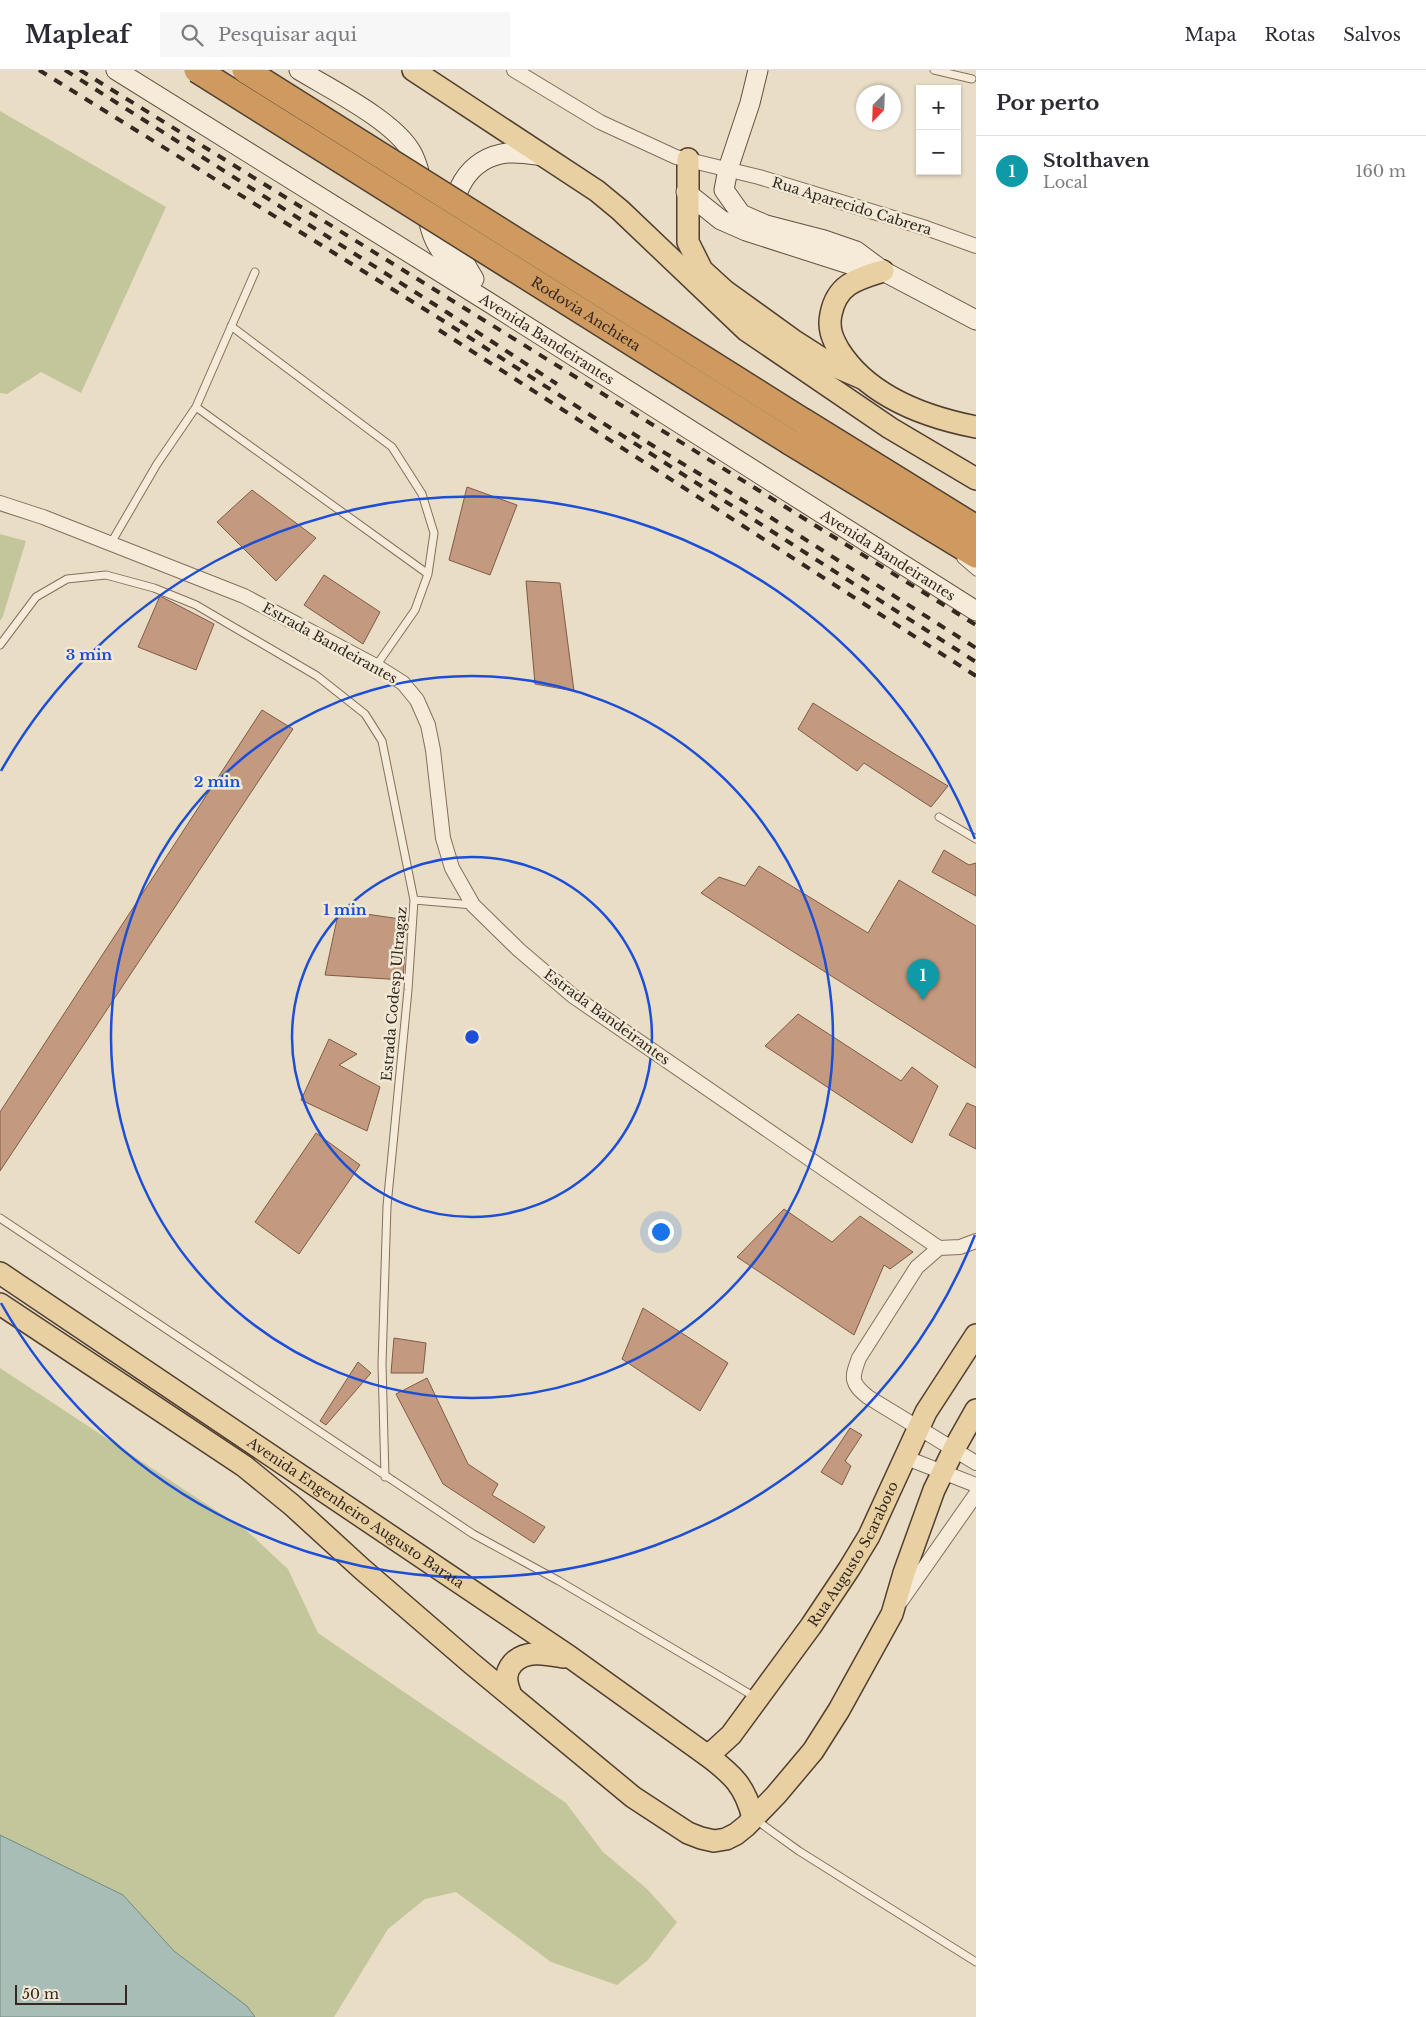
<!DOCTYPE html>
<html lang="pt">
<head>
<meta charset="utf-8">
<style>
  body { margin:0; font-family:"Libre Baskerville",serif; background:#f7f7f7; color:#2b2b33 }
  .controls { position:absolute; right:15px; top:15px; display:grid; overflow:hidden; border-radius:0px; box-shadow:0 1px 4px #0004 }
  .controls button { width:45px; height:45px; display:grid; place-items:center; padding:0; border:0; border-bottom:1px solid #e1e1e2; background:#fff; color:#2b2b33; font:25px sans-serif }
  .compass { position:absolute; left:856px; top:15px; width:45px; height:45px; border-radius:50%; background:#fff; box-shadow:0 1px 4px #0004; rotate:203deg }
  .scale { position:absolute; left:15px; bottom:12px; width:112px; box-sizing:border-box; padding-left:5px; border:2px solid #342920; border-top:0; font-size:14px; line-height:18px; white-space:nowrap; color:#342920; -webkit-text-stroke:4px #f1e8d5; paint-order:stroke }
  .you { position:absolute; left:660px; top:1161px; width:18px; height:18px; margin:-12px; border:4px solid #fff; border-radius:50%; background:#1a73e8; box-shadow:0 0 0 8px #1a73e833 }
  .badge { display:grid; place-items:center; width:32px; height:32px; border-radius:50%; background:#111827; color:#fff; font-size:16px; font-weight:700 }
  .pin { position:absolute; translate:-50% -41px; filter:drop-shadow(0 1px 2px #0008) }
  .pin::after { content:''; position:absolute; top:26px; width:18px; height:15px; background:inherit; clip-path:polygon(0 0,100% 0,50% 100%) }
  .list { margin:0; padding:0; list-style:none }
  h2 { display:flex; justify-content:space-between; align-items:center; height:65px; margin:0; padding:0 20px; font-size:21px }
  h2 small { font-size:16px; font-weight:400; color:#7c7c81 }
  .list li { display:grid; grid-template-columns:32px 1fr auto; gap:15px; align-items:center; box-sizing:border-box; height:70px; padding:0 20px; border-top:1px solid #e1e1e2 }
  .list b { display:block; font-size:19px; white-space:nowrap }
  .list p { margin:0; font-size:16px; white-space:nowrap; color:#7c7c81 }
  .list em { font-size:16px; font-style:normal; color:#7c7c81 }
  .icon { flex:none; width:28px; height:28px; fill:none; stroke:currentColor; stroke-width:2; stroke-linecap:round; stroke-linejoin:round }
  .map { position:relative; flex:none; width:976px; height:1947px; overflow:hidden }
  header { display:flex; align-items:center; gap:30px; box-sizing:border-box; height:70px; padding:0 25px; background:#fff; border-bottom:1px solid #e1e1e2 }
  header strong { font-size:24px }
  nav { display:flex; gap:28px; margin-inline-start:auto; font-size:18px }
  .search { width:350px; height:45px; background:#f7f7f7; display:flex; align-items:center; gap:12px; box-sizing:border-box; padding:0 18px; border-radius:0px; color:#7c7c81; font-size:19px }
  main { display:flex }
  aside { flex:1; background:#fff }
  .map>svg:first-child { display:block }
  .green { fill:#c3c69b }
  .water { fill:#a7bdb6; stroke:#6f8b83 }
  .building { fill:#c39a80; stroke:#7f5b46 }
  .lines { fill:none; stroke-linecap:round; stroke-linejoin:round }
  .lane-casing { stroke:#83705e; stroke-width:9 }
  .street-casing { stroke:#83705e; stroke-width:16 }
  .secondary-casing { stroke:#645141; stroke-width:21 }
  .primary-casing { stroke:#513f31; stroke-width:24 }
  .highway-casing { stroke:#513f31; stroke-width:28 }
  .lane { stroke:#f5ebd8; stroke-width:7 }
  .street { stroke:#f5ebd8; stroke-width:14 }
  .secondary { stroke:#f5ebd8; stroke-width:19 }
  .primary { stroke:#e8d0a2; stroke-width:21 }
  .highway { stroke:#cf9a60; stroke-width:25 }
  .rail { stroke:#342920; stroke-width:4; stroke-dasharray:9 9; stroke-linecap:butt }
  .highway-bridge-casing { stroke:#513f31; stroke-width:28; stroke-linecap:butt }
  .highway-bridge { stroke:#cf9a60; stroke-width:25 }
  .ring { fill:none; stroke:#1d4ed8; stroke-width:2.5 }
  .labels { text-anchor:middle; stroke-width:5; stroke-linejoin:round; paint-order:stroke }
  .street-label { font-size:14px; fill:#342920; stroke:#f1e8d5 }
  .centre { fill:#1d4ed8; stroke:#f1e8d5; stroke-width:2.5 }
  .ring-label { font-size:15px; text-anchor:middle; font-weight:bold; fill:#1d4ed8; stroke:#f1e8d5; stroke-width:5; stroke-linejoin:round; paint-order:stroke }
</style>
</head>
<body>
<header>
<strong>Mapleaf</strong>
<div class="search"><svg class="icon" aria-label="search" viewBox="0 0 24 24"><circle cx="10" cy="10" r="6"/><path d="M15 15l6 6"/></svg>Pesquisar aqui</div>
<nav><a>Mapa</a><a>Rotas</a><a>Salvos</a></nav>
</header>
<main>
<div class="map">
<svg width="976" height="1947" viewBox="0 0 976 1947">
  <rect width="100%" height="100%" fill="#e9ddc6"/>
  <path class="green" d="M0 41 166 137 81 323 41 302 7 324 0 323Z
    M0 464 26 471 3 546 0 551Z
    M0 1298 247 1461 288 1499 318 1563 566 1733 603 1782 647 1819 677 1852 648 1890 617 1915 551 1892 456 1822 425 1829 388 1859 334 1947H255L247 1936 174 1881 123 1825 0 1765Z"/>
  <path class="water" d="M0 1765 123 1825 174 1881 247 1936 255 1947H0Z"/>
  <path class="building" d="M467 417 517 435 490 505 449 490Z
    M252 420 316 468 276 511 217 452Z
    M324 505 380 542 363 574 304 535Z
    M526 511 560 513 574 621 535 614Z
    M160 526 214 554 196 600 138 577Z
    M813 633 893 683 948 716 931 737 864 693 857 701 798 659Z
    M262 640 293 659 0 1101V1042Z
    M944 780 969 795 976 793V826L932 802Z
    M759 796 868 863 899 810 976 856V998L701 823 719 807 745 816Z
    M339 840 407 850 403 910 325 905Z
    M798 944 901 1011 912 997 938 1016 912 1073 765 976Z
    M329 969 357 984 339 995 380 1017 367 1061 301 1030Z
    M967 1033 976 1037V1079L949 1065Z
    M316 1063 360 1095 299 1184 255 1152Z
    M784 1139 832 1172 860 1146 913 1182 890 1199 884 1195 854 1265 737 1187Z
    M643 1238 728 1293 700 1341 622 1289Z
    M394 1268 426 1273 423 1303H391Z
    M358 1292 371 1303 326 1355 320 1351Z
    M427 1308 468 1394 498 1414 492 1425 545 1457 534 1473 443 1414 396 1324Z
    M850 1358 862 1365 845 1391 851 1396 842 1415 821 1402Z"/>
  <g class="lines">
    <g class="lane-casing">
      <path id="lane" d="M934 0 972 9
        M231 256 392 377 422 424 434 463 428 504
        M196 337 428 504 415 540 376 596
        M111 473 157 394 196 337 255 202
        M961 489 976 502
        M0 575 36 527 67 509 106 505 154 518 196 535 317 606 365 644 382 671 414 830 408 920 387 1136 382 1294 385 1407
        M939 747 976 769
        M414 830 473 835
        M0 1148 473 1464 559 1511 755 1627
        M756 1750 799 1781 976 1892"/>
    </g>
    <g class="street-casing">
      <path id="street" d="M514 0 600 52 676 87 759 107 926 158 976 176
        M0 433 43 447 244 526 376 596 403 613 417 630 428 655 433 680 443 768 452 798 473 835 519 880 573 926 939 1178
        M976 1171 960 1177 939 1178 917 1197 859 1288C851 1309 851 1313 868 1327L976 1393
        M904 1387 976 1415
        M901 1531 976 1424"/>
    </g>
    <g class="secondary-casing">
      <g id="secondary">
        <path id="s1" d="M116 0 490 233 976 541"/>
        <path d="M299 0C330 19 395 51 412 83 424 106 423 135 431 160 437 180 451 195 466 209"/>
        <path d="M758 0 750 33 728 99 724 120 741 144 766 155 824 170 856 181 883 201 976 250"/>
        <path d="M686 122 721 150 746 161 852 195 877 200"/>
        <path d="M474 209C467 197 459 185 455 172 445 136 462 92 501 84 515 81 529 84 542 86"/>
      </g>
    </g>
    <g class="primary-casing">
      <g id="primary">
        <path d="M413 0 597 121 620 140 746 260 890 358 976 409"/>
        <path d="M688 89V172L702 200 725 221 793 270 832 295 862 308"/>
        <path d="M883 201C857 209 837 214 831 244 828 258 832 268 839 280 868 326 925 347 976 357"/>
        <path id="s2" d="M0 1203 570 1587 708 1686C733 1705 745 1716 753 1748"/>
        <path d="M0 1234 244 1396 292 1435 362 1499 471 1593 633 1727 688 1763 701 1768 714 1771 726 1769 736 1764 746 1756 776 1725 813 1681 839 1640 892 1544 904 1503 934 1420 954 1379 976 1340"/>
        <path d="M511 1625C506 1613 504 1603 513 1593 526 1579 547 1584 564 1587"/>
        <path id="s3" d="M708 1686 731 1665 811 1556 849 1499 869 1466 926 1342 976 1265"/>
      </g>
    </g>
    <g class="highway-casing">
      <path id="highway" d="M803 351 976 458
        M790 372 976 485"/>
    </g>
    <use href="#lane" class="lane"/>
    <use href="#street" class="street"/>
    <use href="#secondary" class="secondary"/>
    <use href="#primary" class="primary"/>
    <use href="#highway" class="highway"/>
    <path class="rail" d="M39 0 442 250 976 592
      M65 0 448 243 557 314
      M80 0 976 555
      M439 260 976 606
      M632 363 759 440 976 578"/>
    <g class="highway-bridge-casing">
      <g id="highway-bridge">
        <path id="s4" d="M197 0 790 372"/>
        <path d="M245 0 803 351"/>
      </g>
    </g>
    <use href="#highway-bridge" class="highway-bridge"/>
  </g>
  <g class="ring">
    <circle cx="472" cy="967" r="180"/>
    <circle cx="472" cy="967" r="361"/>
    <path d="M975 1165A541 541 0 0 1 1 1233M1 701A541 541 0 0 1 975 769"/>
  </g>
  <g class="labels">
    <g class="street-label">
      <text transform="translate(852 136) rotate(17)" y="5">Rua Aparecido Cabrera</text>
      <text dy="5" stroke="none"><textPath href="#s4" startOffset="459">Rodovia Anchieta</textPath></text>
      <text dy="5" stroke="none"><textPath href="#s1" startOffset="508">Avenida Bandeirantes</textPath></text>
      <text dy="5" stroke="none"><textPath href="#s1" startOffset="912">Avenida Bandeirantes</textPath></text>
      <text transform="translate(330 573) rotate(29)" y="5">Estrada Bandeirantes</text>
      <text transform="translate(394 924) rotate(-85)" y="5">Estrada Codesp Ultragaz</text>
      <text transform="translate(607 947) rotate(36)" y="5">Estrada Bandeirantes</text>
      <text dy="5" stroke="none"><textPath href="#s2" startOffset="429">Avenida Engenheiro Augusto Barata</textPath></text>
      <text dy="5" stroke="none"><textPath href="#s3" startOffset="250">Rua Augusto Scaraboto</textPath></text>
    </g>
  </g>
  <circle cx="472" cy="967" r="8" class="centre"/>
  <g class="ring-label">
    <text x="89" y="590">3 min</text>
    <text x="217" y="717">2 min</text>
    <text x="345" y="845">1 min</text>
  </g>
</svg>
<div class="controls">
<button>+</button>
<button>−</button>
</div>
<svg class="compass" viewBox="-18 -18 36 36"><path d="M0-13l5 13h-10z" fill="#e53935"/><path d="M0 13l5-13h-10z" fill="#7c7c81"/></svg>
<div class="scale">50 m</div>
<div class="you"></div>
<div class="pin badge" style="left:923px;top:930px;background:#0f9aa8">1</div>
</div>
<aside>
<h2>Por perto<small></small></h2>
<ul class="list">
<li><span class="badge" style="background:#0f9aa8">1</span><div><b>Stolthaven</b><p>Local</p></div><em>160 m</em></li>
</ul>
</aside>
</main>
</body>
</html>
